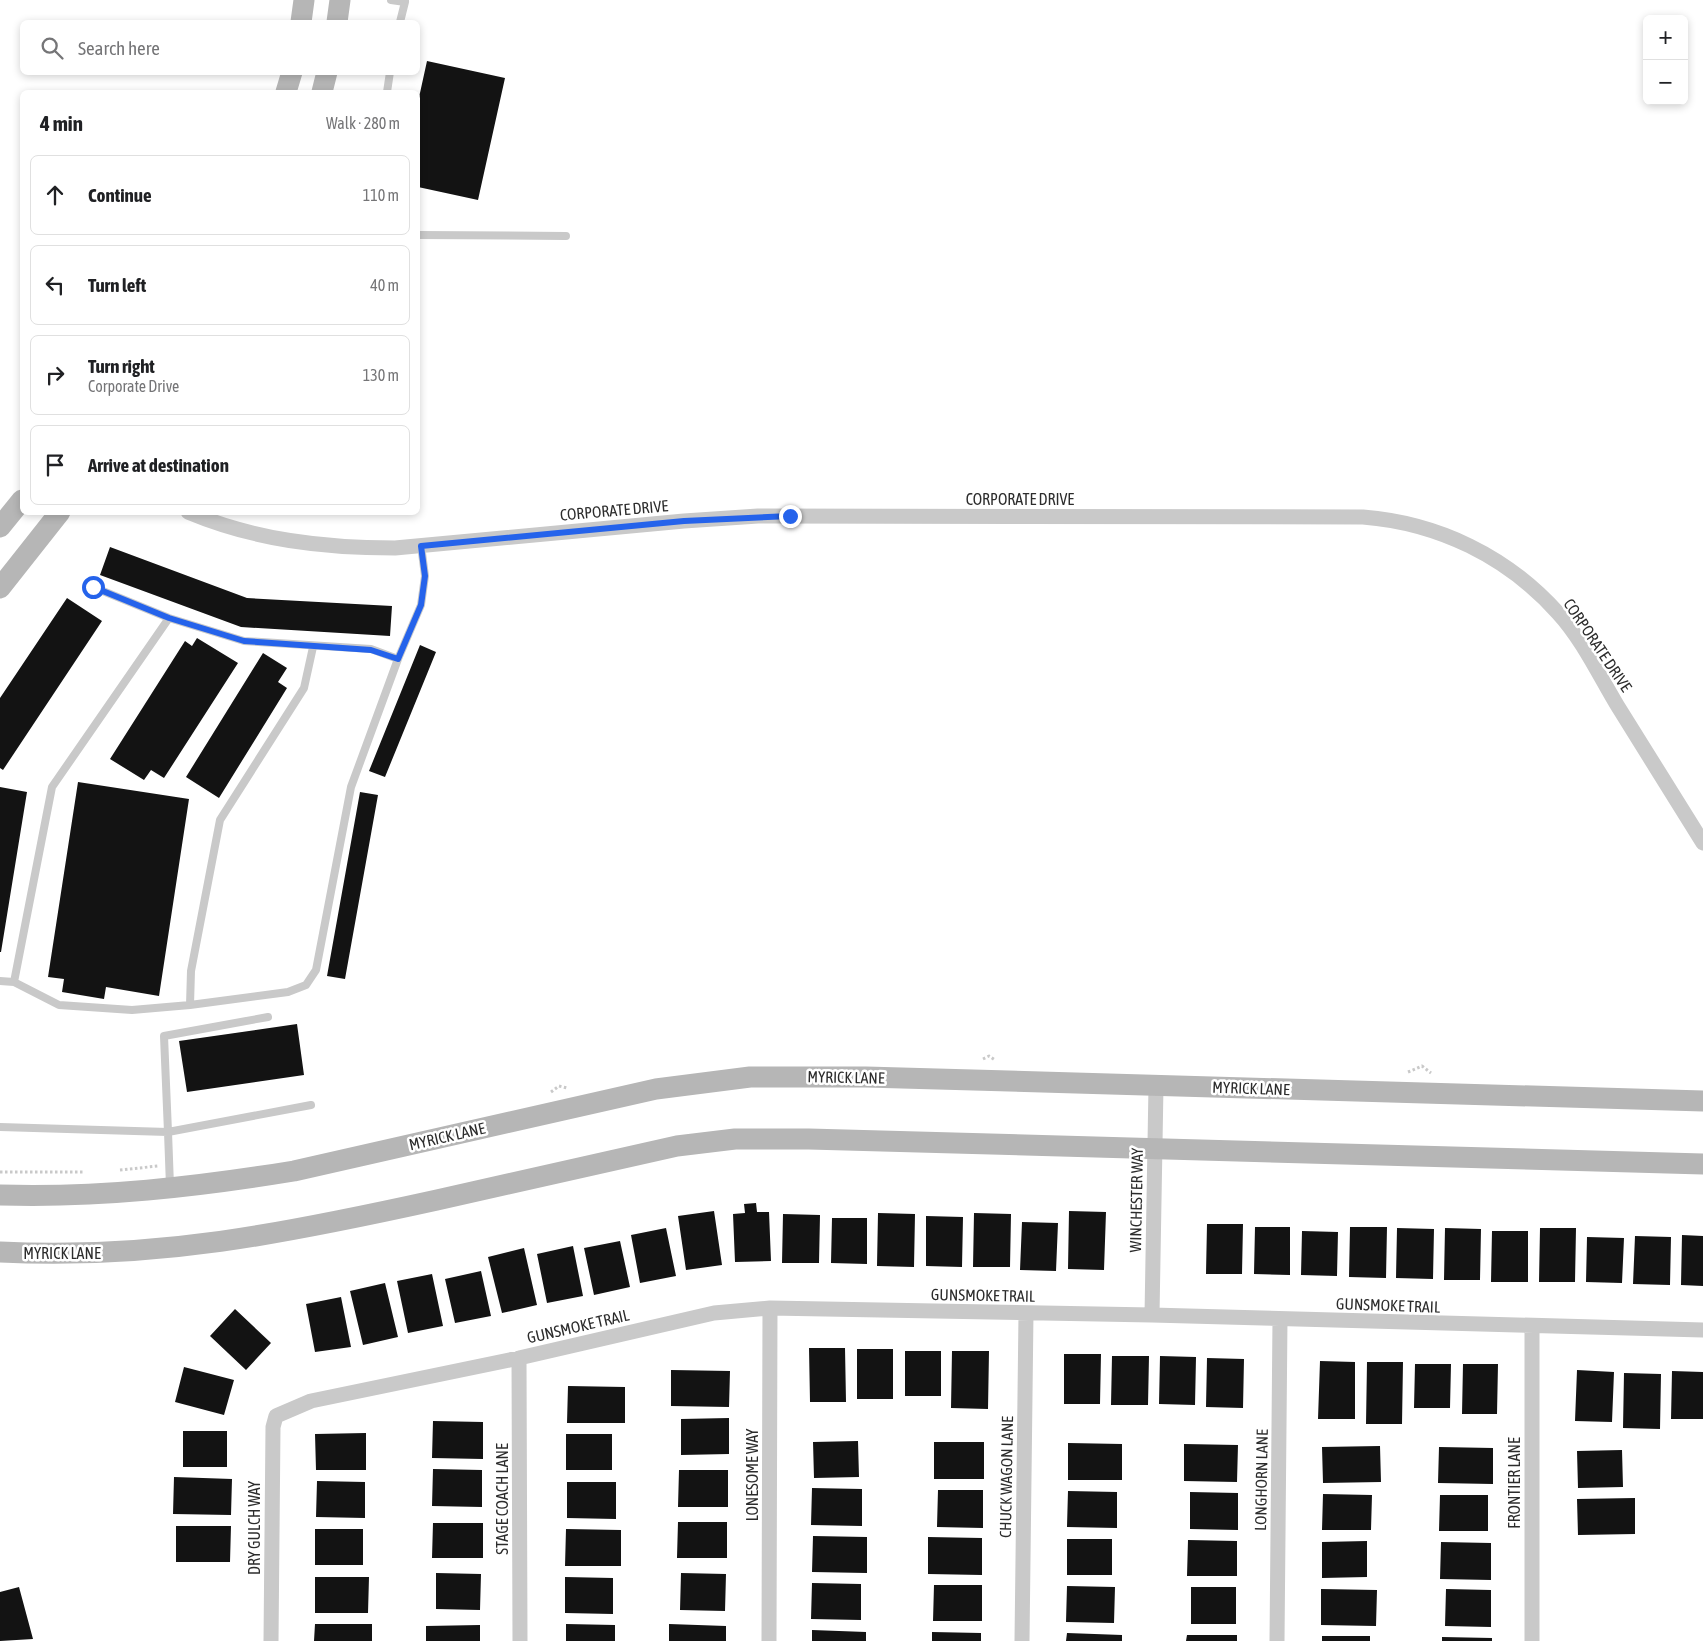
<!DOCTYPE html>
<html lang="en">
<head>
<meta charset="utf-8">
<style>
  body { margin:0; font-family:"Asap Condensed",sans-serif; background:#f6f6f6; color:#202124 }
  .controls { position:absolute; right:15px; top:15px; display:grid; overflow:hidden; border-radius:8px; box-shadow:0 2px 8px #0003 }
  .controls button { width:45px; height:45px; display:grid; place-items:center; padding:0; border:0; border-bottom:1px solid #e0e0e0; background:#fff; color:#202124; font:25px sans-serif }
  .stop { position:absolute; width:15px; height:15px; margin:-11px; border:4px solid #2563eb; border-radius:50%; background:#fff }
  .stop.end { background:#2563eb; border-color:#fff; box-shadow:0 1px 5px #0008 }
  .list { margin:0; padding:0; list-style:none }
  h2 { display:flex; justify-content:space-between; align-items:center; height:65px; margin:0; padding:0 20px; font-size:21px }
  h2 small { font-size:16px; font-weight:400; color:#757577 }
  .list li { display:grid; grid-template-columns:32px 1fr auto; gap:15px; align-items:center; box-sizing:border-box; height:80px; margin:0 10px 10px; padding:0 10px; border:1px solid #e0e0e0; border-radius:8px }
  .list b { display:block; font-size:19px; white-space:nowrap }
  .list p { margin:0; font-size:16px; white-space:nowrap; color:#757577 }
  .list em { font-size:16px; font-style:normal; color:#757577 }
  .icon { flex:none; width:28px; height:28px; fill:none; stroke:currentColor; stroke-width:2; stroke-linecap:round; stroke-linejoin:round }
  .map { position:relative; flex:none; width:1703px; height:1641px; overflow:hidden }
  .search { position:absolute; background:#fff; box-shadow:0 2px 8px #0003; left:20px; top:20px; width:400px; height:55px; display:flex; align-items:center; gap:12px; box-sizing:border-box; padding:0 18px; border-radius:8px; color:#757577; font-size:19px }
  .panel { position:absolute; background:#fff; box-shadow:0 2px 8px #0003; left:20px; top:90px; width:400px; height:425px; border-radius:8px }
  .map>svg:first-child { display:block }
  .building { fill:#131313 }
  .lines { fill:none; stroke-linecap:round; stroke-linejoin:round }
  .path { stroke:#c9c9c9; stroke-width:3; stroke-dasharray:2.5 2.5; stroke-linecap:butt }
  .lane { stroke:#c9c9c9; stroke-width:8 }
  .street { stroke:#c9c9c9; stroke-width:15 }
  .secondary { stroke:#b6b6b6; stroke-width:21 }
  .route { stroke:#2563eb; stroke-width:6 }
  .labels { text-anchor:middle; stroke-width:5; stroke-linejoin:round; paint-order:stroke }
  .street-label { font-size:16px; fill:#2c2c2c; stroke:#fff }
</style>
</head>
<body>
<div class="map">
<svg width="1703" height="1641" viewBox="0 0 1703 1641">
  <rect width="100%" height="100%" fill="#fff"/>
  <path class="building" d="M427 61 505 78 478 200 418 187V102Z
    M110 547 247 598 392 606 390 636 241 627 100 575Z
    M67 598 102 621 3 770 0 768V698Z
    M197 638 238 663 164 778 151 770 144 780 110 759 185 641 192 646Z
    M420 645 436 652 385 777 369 771Z
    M263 653 287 668 278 682 287 688 219 798 186 777Z
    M78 782 189 799 159 996 106 987 104 999 62 992 64 979 48 977Z
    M0 787 27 792 1 952H0Z
    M360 792 378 795 345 979 327 976Z
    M297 1024 304 1075 187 1092 179 1041Z
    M756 1203 757 1212H769L771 1261 735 1262 733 1214 745 1213 744 1204Z
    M714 1211 722 1265 686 1270 678 1216Z
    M1069 1211 1106 1212 1104 1270 1068 1269Z
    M878 1213 915 1214 914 1267 877 1266Z
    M974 1213 1011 1214 1010 1267H973Z
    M783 1214 820 1215 819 1263H782Z
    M926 1216 963 1217 962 1267 926 1266Z
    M832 1218H867V1264L831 1263Z
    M1022 1222 1058 1223 1056 1271 1020 1270Z
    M1207 1224H1243L1242 1274H1206Z
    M1255 1227H1290V1275L1254 1274Z
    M1350 1227H1387L1386 1278 1349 1277Z
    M666 1228 676 1276 640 1283 631 1235Z
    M1397 1228 1434 1229 1433 1279 1396 1278Z
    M1445 1228 1481 1229 1480 1280H1444Z
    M1540 1228H1576L1575 1282H1539Z
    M1302 1231 1338 1232 1337 1276 1301 1275Z
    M1492 1231H1528V1282H1491Z
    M1682 1235 1703 1236V1286L1681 1285Z
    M1635 1236 1671 1237 1670 1285 1633 1284Z
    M1587 1237 1624 1238 1622 1283 1586 1282Z
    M620 1241 630 1287 594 1295 584 1248Z
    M573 1246 583 1296 547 1303 537 1254Z
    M524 1248 537 1305 502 1313 488 1257Z
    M481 1271 491 1316 455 1323 445 1279Z
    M432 1274 443 1326 408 1333 397 1281Z
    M385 1283 398 1337 363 1345 350 1291Z
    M341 1297 351 1347 315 1352 306 1304Z
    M235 1309 271 1343 246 1370 210 1336Z
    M809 1348H845L846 1402H810Z
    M857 1349H893V1399H857Z
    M905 1351H941V1396H905Z
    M952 1351H989L988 1409 951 1408Z
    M1064 1354H1101L1100 1404H1064Z
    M1112 1356H1149L1148 1405H1111Z
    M1160 1356 1196 1357 1195 1405 1159 1404Z
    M1207 1358 1244 1359 1243 1408 1206 1407Z
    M1320 1361 1355 1362V1419H1318Z
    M1367 1362H1403L1402 1424H1366Z
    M1415 1364H1451L1450 1408H1414Z
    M1463 1364H1498L1497 1414H1462Z
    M184 1367 234 1380 224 1415 175 1402Z
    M671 1370 730 1371 729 1407 671 1406Z
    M1577 1370 1614 1372 1612 1422 1575 1421Z
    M1672 1371 1703 1372V1419H1671Z
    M1624 1373 1661 1374 1660 1429 1623 1428Z
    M568 1386 625 1387V1423H567Z
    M729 1418V1454L681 1455V1419Z
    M433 1421 483 1422V1459L432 1458Z
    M183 1431H227V1467H183Z
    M366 1433V1470H316L315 1434Z
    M566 1434H612V1470H566Z
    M858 1441 859 1477 814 1478 813 1442Z
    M934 1442H984V1479H934Z
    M1068 1443 1122 1444V1480H1068Z
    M1184 1444 1238 1445 1237 1482 1184 1481Z
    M1380 1446 1381 1482 1323 1483 1322 1447Z
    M1439 1447 1493 1448V1484L1438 1483Z
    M1622 1450 1623 1487 1578 1488 1577 1451Z
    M433 1469 482 1470V1507L432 1506Z
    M679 1470H728V1507H678Z
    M174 1477 232 1479 231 1515 173 1514Z
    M317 1481 365 1482V1518L316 1517Z
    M567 1482H616V1519L567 1518Z
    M812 1488 862 1489V1526L811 1525Z
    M938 1490H983V1528L937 1527Z
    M1068 1491 1117 1492V1528L1067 1527Z
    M1190 1492 1238 1493V1530L1190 1529Z
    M1323 1494 1372 1495 1371 1530H1322Z
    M1440 1495H1488V1531H1439Z
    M1635 1498V1534L1578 1535 1577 1499Z
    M678 1522H727V1558H677Z
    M433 1523H483V1558H432Z
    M176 1526H231L230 1562H176Z
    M315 1529H363V1565H315Z
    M566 1529 621 1530V1566H565Z
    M813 1536 867 1537V1573L812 1572Z
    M928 1537 982 1538V1575L928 1574Z
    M1067 1539H1112V1575H1067Z
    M1188 1540 1237 1541V1576H1187Z
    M1367 1541V1577L1322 1578V1542Z
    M1441 1542 1491 1543V1580L1440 1579Z
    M436 1573 481 1574 480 1610 436 1609Z
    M681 1573 726 1574 725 1611 680 1610Z
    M315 1577H369L368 1613H315Z
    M565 1577 613 1578V1614L565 1613Z
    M812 1583 861 1584V1620L811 1619Z
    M934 1585H982V1621H933Z
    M1067 1586 1115 1587 1114 1623 1066 1622Z
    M19 1587 33 1639 0 1641V1592Z
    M1191 1587H1236V1624H1191Z
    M1321 1589 1377 1590 1376 1626 1321 1625Z
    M1446 1589 1491 1590V1627L1445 1626Z
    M315 1624H372V1641H314Z
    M566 1624 615 1625V1641H566Z
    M669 1624 726 1626V1641H669Z
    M480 1625V1641H426V1626Z
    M812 1630 866 1632V1641H812Z
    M932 1632 981 1633V1641H932Z
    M1067 1633 1122 1635V1641H1066Z
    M1187 1635H1237V1641H1186Z
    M1322 1636H1370V1641H1322Z
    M1442 1637 1492 1638V1641H1442Z"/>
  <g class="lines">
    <path class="path" d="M983 1059 989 1056 995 1060
      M1408 1072 1422 1066 1431 1073
      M551 1092 559 1086 567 1088
      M120 1170 158 1166
      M0 1172H84"/>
    <path class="lane" d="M391 0 405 2V0
      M400 22 405 2
      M387 92 390 72
      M418 235 566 236
      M93 587 169 618 244 641 371 649 398 659
      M0 981 14 982 59 1005 132 1010 190 1005 288 992 306 985 316 970 351 787 398 659 421 605 425 576 421 545
      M14 982 52 787 169 618
      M190 1005 191 971 220 820 304 688 313 647
      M268 1017 164 1036 168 1132 311 1105
      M0 1127 168 1132 170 1186"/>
    <path class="street" d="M188 512C255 540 323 548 395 548L684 521 758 516 1363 517C1438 523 1507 556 1558 613 1582 639 1599 675 1617 705 1646 751 1674 797 1703 843
      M1152 1315 1156 1086
      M1532 1326V1641
      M519 1358 520 1641
      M271 1641 273 1427 276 1416 311 1401 519 1358 714 1313 770 1308 1152 1315 1703 1330
      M769 1641 770 1308
      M1022 1641 1026 1313
      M1277 1641 1280 1319"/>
    <path class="secondary" d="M301 22 304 0
      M337 22 340 0
      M286 92 292 72
      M322 92 327 72
      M0 527 22 500
      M0 588 60 512
      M0 1195C99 1198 196 1187 294 1171L656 1089 750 1077H866L1703 1101
      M0 1252C155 1260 287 1233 437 1200 517 1182 597 1164 677 1146L735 1139H809L1703 1164"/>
  </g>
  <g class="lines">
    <path class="route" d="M93 587 169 618 244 641 371 650 398 659 421 605 425 576 421 546 684 521 790 516"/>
  </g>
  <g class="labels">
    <g class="street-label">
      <text x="1020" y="505">CORPORATE DRIVE</text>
      <text transform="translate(614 510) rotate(-5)" y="6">CORPORATE DRIVE</text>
      <text transform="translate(1598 645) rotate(56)" y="6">CORPORATE DRIVE</text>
      <text transform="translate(846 1077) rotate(1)" y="6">MYRICK LANE</text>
      <text transform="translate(1251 1088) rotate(2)" y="6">MYRICK LANE</text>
      <text transform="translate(447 1136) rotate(-13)" y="6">MYRICK LANE</text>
      <text transform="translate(1136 1200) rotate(-89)" y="6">WINCHESTER WAY</text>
      <text x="62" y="1259">MYRICK LANE</text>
      <text transform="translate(983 1295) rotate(1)" y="6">GUNSMOKE TRAIL</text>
      <text transform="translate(1388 1305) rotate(2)" y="6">GUNSMOKE TRAIL</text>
      <text transform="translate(578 1326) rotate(-13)" y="6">GUNSMOKE TRAIL</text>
      <text transform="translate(752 1475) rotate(-90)" y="6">LONESOME WAY</text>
      <text transform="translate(1006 1477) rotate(-89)" y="6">CHUCK WAGON LANE</text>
      <text transform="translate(1261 1480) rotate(-89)" y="6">LONGHORN LANE</text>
      <text transform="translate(1514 1483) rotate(-90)" y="6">FRONTIER LANE</text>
      <text transform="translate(502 1499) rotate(-90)" y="6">STAGE COACH LANE</text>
      <text transform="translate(254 1528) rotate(-90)" y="6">DRY GULCH WAY</text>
    </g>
  </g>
</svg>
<div class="controls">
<button>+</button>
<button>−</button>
</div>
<div class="stop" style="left:93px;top:587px"></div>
<div class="stop end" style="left:790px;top:516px"></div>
<div class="search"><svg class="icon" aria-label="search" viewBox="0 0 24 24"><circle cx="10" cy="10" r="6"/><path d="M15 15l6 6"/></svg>Search here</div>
<section class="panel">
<h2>4 min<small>Walk · 280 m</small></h2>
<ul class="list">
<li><svg class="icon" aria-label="ahead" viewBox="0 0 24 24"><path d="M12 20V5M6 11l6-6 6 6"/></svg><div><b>Continue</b></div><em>110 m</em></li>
<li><svg class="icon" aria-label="left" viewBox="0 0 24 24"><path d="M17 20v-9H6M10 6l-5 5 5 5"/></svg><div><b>Turn left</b></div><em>40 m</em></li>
<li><svg class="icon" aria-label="right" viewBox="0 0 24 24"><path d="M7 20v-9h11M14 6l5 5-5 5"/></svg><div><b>Turn right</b><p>Corporate Drive</p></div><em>130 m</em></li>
<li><svg class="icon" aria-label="arrive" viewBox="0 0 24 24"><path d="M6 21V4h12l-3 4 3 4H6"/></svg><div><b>Arrive at destination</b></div></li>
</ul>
</section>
</div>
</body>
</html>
